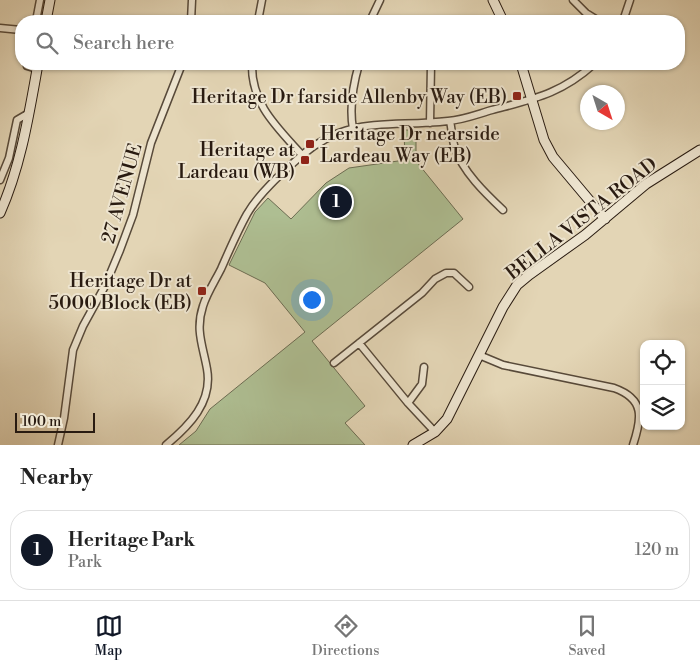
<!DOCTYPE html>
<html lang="en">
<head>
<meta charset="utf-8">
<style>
  body { margin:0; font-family:"Libre Bodoni",serif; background:#f6f6f6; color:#222 }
  .controls { position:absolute; right:15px; bottom:15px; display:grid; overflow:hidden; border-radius:10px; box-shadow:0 1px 4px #0004 }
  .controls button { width:45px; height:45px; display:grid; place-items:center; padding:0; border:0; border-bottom:1px solid #e0e0e0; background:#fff; color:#222; font:25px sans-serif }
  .compass { position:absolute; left:580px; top:85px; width:45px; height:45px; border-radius:50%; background:#fff; box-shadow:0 1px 4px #0004; rotate:141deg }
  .scale { position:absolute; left:15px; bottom:12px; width:80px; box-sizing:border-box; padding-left:5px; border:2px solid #291b11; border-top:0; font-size:14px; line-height:18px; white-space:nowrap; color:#291b11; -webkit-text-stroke:4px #ede4cf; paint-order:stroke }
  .you { position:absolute; left:311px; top:299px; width:18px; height:18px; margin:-12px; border:4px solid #fff; border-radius:50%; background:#1a73e8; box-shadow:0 0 0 8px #1a73e833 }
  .badge { display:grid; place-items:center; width:32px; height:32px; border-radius:50%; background:#111827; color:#fff; font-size:16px; font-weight:700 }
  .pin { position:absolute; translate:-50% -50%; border:2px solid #fff; box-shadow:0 1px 5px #0006 }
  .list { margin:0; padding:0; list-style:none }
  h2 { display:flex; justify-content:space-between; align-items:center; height:65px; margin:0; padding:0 20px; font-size:21px }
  h2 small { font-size:16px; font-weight:400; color:#767676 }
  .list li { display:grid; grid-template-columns:32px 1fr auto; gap:15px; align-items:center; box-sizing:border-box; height:80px; margin:0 10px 10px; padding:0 10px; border:1px solid #e0e0e0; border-radius:20px }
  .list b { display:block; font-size:19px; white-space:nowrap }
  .list p { margin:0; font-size:16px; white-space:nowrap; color:#767676 }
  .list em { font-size:16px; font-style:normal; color:#767676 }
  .icon { flex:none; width:28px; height:28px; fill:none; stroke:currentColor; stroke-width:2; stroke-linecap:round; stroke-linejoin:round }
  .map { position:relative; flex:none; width:700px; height:445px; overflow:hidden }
  .search { position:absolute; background:#fff; box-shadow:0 1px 4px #0004; left:15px; right:15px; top:15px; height:55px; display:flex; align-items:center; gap:12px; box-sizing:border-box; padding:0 18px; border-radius:20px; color:#767676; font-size:19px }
  .sheet { height:155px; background:#fff }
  nav { display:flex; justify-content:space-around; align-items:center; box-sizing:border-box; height:70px; border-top:1px solid #e0e0e0; background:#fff; font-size:14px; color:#767676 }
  nav a { display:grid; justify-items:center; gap:2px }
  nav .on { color:#111827 }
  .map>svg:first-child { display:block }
  .green { fill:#aebe92; stroke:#6c6c52 }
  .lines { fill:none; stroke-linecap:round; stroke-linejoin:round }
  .street-casing { stroke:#584a3a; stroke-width:9 }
  .secondary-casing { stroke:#291b11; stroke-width:11 }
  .street { stroke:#ede4cf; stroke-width:6 }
  .secondary { stroke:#ede4cf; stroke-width:9 }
  .poi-dot { fill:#8f2418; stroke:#ede4cf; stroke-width:2 }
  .labels { text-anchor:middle; stroke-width:4; stroke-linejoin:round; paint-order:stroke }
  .poi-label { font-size:19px; fill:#291b11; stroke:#ede4cf; text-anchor:end }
  .street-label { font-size:19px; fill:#291b11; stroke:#ede4cf }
</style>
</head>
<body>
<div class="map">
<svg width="700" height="445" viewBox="0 0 700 445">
  <rect width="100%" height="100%" fill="#e3d5b5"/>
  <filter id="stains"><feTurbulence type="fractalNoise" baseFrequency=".004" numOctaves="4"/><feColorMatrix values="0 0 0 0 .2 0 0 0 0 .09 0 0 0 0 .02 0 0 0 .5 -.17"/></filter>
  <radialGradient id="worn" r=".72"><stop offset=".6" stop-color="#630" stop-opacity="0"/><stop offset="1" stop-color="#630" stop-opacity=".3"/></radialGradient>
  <path class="green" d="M404 130H416V161L463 219 312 341 365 406 345 423 365 445H179L196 431 210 409 305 332 265 283 229 265 255 212 268 198 291 219 326 183 349 168 405 160Z"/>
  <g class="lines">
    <g class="street-casing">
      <path id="street" d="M573 0 586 13 599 21
        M36 21 40 0
        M191 21 192 0
        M258 21 262 0
        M370 21 380 0
        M623 21 630 0
        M0 28 21 30
        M27 64V66L37 69
        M252 64C251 104 277 127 302 155
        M450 121C452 130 452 140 455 148 462 171 486 194 503 210
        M430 123 431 64
        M353 129C349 107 353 85 359 64
        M0 180 9 158 17 120 29 113
        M359 343 408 403 435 432
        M479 355 503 365 614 388C645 399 642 418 633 445
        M334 363 422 293 435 279 446 273H454L469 287
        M408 403 422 384 424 367
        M58 445 64 418 73 350 83 326 105 286 120 250 133 215 151 143 182 64
        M166 445C189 426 213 402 207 369 203 346 195 330 203 306 207 293 215 281 221 269 229 251 237 232 247 214 260 192 282 173 301 156 350 114 391 128 448 121 463 120 478 114 492 110 533 99 561 94 594 64"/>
    </g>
    <g class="secondary-casing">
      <path id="secondary" d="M493 0 503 21
        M46 21 50 0
        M521 64 544 140 553 157 605 219
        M0 213C21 166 29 114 38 64
        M413 445 435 432 447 419 503 307 517 285 529 275 585 235 646 184 700 150"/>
    </g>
    <use href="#street" class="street"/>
    <use href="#secondary" class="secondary"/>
  </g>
  <g class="poi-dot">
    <rect x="512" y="91" width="10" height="10" rx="2.5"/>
    <rect x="305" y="139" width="10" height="10" rx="2.5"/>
    <rect x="300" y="155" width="10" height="10" rx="2.5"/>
    <rect x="197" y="286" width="10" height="10" rx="2.5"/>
  </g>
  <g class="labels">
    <g class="poi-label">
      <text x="507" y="103">Heritage Dr farside Allenby Way (EB)</text>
      <text x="320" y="140" text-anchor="start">Heritage Dr nearside<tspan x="320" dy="22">Lardeau Way (EB)</tspan></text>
      <text x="295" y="156">Heritage at<tspan x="295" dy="22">Lardeau (WB)</tspan></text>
      <text x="192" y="287">Heritage Dr at<tspan x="192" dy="22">5000 Block (EB)</tspan></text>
    </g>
    <g class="street-label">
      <text transform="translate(121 193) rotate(-74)" y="7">27 AVENUE</text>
      <text transform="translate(581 218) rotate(-38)" y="7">BELLA VISTA ROAD</text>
    </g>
  </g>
  <rect width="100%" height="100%" filter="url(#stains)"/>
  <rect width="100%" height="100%" fill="url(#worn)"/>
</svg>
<div class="controls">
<button><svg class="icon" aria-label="locate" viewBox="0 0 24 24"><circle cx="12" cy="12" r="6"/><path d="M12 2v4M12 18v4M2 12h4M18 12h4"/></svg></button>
<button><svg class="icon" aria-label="layers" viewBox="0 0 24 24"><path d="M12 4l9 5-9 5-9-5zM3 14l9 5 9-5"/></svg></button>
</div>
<svg class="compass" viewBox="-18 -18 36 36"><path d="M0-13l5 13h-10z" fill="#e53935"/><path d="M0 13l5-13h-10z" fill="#767676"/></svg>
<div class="scale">100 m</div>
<div class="you"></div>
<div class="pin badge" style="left:336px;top:202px">1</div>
<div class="search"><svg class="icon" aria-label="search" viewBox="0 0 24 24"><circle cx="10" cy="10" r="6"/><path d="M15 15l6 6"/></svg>Search here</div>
</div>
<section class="sheet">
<h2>Nearby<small></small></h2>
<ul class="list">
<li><span class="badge">1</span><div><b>Heritage Park</b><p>Park</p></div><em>120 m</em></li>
</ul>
</section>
<nav>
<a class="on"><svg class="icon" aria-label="map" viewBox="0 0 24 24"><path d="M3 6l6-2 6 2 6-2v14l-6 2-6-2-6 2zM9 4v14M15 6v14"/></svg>Map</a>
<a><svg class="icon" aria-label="directions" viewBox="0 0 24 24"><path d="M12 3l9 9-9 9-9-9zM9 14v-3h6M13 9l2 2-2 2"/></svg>Directions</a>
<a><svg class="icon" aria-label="saved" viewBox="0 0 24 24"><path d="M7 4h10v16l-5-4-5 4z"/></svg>Saved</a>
</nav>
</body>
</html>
